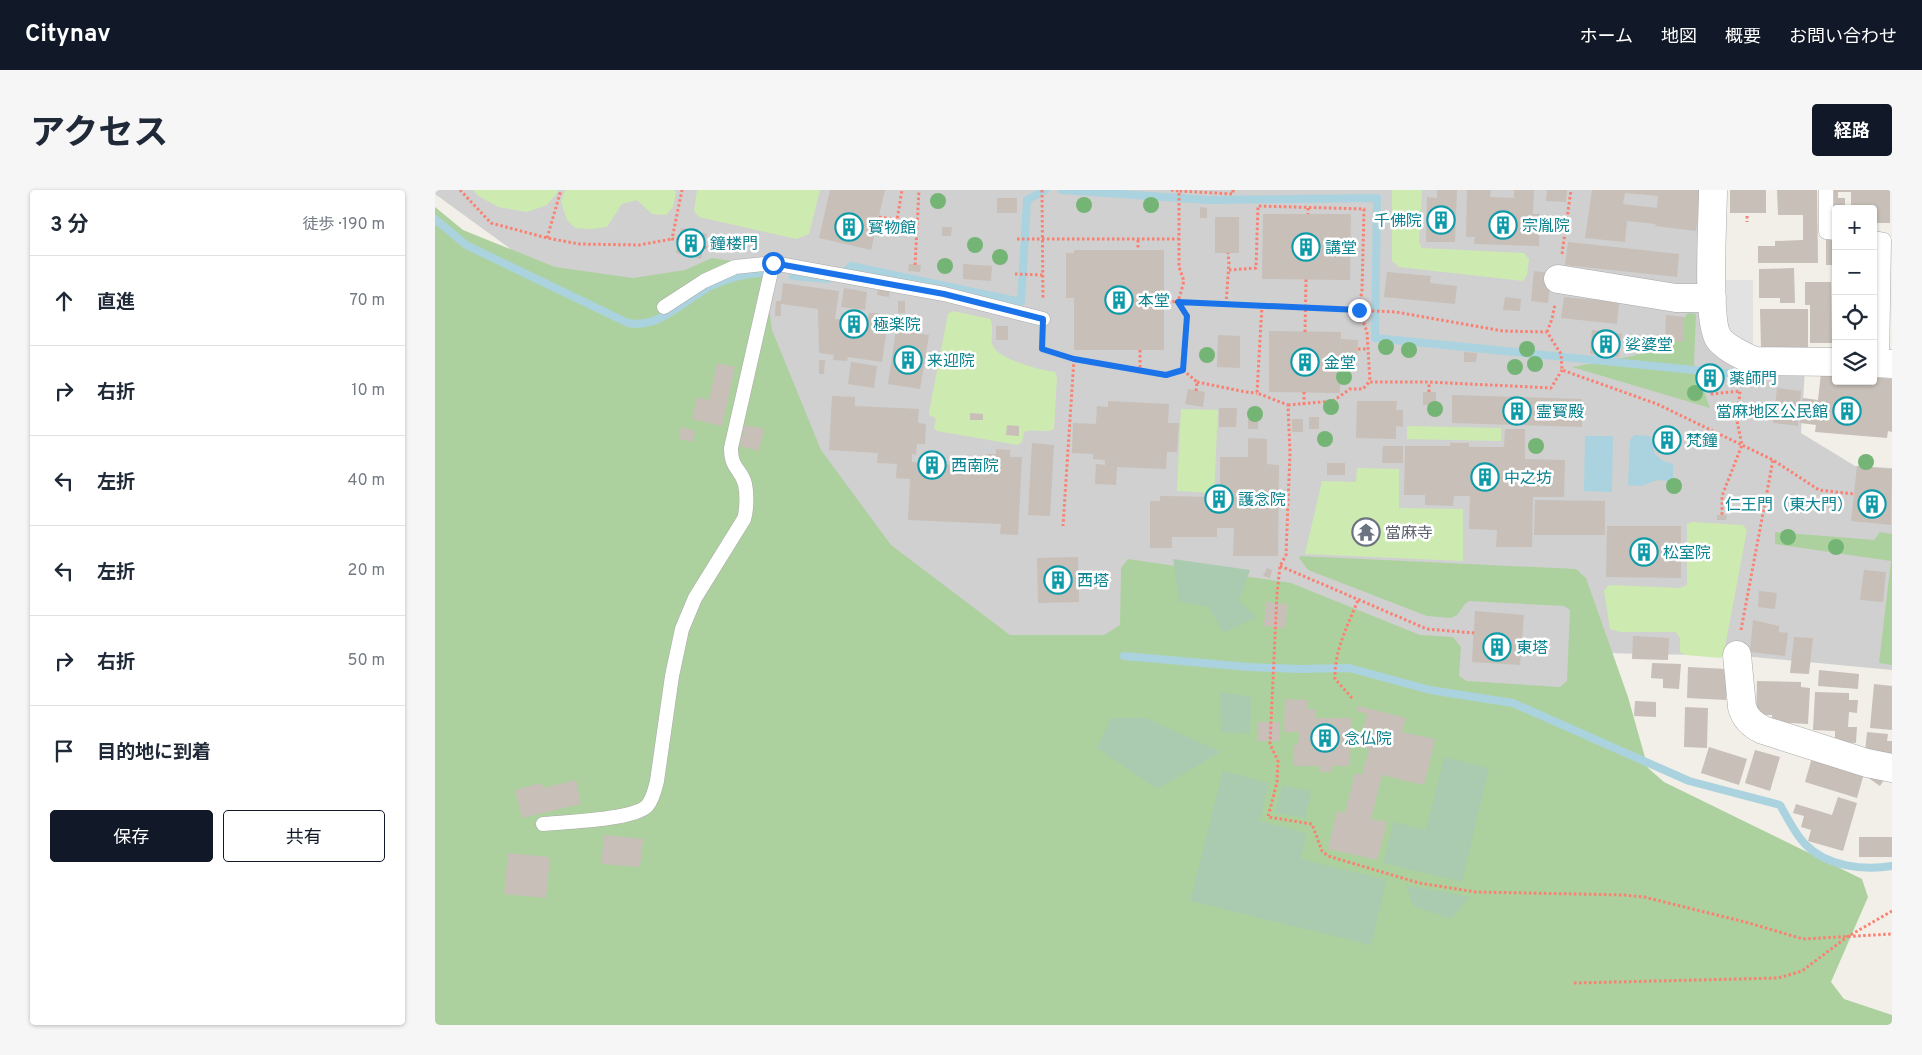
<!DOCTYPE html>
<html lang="ja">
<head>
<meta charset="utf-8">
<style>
  body { margin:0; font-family:Overpass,"Noto Sans JP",sans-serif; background:#f6f6f7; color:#1f2937 }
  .controls { position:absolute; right:15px; top:15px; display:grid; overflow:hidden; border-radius:5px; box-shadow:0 1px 4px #0004 }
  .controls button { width:45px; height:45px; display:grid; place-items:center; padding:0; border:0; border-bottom:1px solid #e0e1e3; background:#fff; color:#1f2937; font:25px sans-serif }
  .stop { position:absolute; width:15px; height:15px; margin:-11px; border:4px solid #1a73e8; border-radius:50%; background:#fff }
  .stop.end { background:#1a73e8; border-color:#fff; box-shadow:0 1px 5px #0008 }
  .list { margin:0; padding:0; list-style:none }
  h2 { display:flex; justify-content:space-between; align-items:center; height:65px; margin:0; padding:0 20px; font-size:21px }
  h2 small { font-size:16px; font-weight:400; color:#747a83 }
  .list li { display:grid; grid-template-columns:32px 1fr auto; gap:15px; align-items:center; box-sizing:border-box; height:90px; padding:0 20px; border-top:1px solid #e0e1e3 }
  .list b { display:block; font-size:19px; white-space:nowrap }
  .list em { font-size:16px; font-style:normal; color:#747a83 }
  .actions { display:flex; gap:10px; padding:15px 20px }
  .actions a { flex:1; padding:11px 0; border:1px solid #111827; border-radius:5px; text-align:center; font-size:18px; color:#111827 }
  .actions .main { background:#111827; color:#fff }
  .icon { flex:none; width:28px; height:28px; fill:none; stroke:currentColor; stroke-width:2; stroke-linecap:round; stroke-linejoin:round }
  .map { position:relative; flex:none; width:1457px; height:835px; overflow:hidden; border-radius:5px }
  header { display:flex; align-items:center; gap:30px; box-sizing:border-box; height:70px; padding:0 25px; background:#111827; color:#fff }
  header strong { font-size:24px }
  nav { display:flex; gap:28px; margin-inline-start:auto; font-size:18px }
  .intro { display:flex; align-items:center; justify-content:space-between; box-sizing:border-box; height:120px; padding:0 30px }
  h1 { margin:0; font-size:35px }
  .button { padding:12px 22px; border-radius:5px; background:#111827; color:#fff; font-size:18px; font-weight:700 }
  main { display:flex; gap:30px; padding:0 30px }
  aside { flex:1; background:#fff; border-radius:5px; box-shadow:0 1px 4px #0004 }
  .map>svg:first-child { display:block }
  .religious { fill:#d0d0d0 }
  .grass { fill:#cdebb0 }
  .forest { fill:#add19e }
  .cemetery { fill:#aacbaf }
  .parking { fill:#e2e2e2 }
  .water { fill:#aad3df }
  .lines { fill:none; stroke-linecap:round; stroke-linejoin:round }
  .stream { stroke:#aad3df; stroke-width:8 }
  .building { fill:#c7bfb8; fill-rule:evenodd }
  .service-casing { stroke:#a9a9a9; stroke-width:15 }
  .minor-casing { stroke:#a9a9a9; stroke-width:29 }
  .path { stroke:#fa8072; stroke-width:3; stroke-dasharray:2.5 2.5; stroke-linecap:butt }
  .service { stroke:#fff; stroke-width:14 }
  .minor { stroke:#fff; stroke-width:28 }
  .tree { fill:#74b475 }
  .route { stroke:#1a73e8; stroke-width:6 }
  .labels { text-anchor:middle; stroke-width:5; stroke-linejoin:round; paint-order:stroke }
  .culture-label { font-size:16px; fill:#0d838f; stroke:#fff; text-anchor:start }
  .worship-label { font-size:16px; fill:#5b616d; stroke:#fff; text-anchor:start }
</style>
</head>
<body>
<header>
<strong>Citynav</strong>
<nav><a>ホーム</a><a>地図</a><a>概要</a><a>お問い合わせ</a></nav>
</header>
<div class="intro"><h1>アクセス</h1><a class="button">経路</a></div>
<main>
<aside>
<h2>3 分<small>徒歩 · 190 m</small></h2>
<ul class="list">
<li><svg class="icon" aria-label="ahead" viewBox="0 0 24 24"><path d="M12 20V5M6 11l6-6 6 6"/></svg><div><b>直進</b></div><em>70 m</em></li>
<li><svg class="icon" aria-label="right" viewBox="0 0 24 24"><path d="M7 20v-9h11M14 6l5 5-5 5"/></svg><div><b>右折</b></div><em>10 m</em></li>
<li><svg class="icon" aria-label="left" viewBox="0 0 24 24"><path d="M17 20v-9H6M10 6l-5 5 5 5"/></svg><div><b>左折</b></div><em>40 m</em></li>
<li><svg class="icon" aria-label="left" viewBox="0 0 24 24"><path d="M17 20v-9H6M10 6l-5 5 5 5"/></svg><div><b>左折</b></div><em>20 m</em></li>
<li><svg class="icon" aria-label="right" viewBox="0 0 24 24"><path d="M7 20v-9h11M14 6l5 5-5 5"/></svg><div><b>右折</b></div><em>50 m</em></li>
<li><svg class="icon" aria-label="arrive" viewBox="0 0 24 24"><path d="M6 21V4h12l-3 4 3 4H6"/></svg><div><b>目的地に到着</b></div></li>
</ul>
<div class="actions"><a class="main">保存</a><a>共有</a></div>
</aside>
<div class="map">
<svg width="1457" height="835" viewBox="0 0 1457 835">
  <rect width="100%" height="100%" fill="#f2efe9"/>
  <path class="religious" d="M0 0H1270L1274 146 1370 179 1366 243 1420 276 1457 278V480L1308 466 1167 463 1071 772 750 725 183 137 0 4Z"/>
  <path class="grass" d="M38 0H123V2L112 15 92 22 63 17 42 5Z
    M130 0H239L241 2 238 17 231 25 217 24 202 10 187 14 172 37 156 39 140 38 132 30 128 18 126 11Z
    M262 0H385L374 44 361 49 264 27 259 21Z
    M957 0H987L984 52 987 58 1089 63 1094 69 1092 85 1088 91 964 77 957 71Z
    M518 121 555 129C560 138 554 148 558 156 563 169 607 181 620 182L622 187 619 239C609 244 599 238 589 242L587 252 583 255 502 241 499 238 501 229 499 227 495 226 494 222 513 124Z
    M746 219 783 220 779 303 742 301Z
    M972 236 1066 238V251L972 249Z
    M922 278 964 279V318L1028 319V371L870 364 887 291 921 292Z
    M1257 332 1308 335 1312 340 1289 462 1286 468 1250 465 1245 462V448L1241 442H1185L1175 439 1169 401 1174 395 1245 398 1252 395V334Z"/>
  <path class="forest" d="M0 17 28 40 120 77 198 88 250 80 277 68 311 73 325 79 330 88 337 140 386 260 456 355 575 445H669L685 435 686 378 693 369 856 393 985 445 1018 447 1026 457 1024 486 1032 491 1125 497 1132 491 1135 420 1129 416 1034 411 1030 414 1022 425 1016 428 992 426 873 380 864 368 865 366 1141 379 1151 388 1193 507 1213 578 1229 592 1427 689 1433 707 1396 792 1409 809 1457 825V835H0Z
    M1253 123 1261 124 1259 174 1275 218 1137 177 1198 166 1229 155Z
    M1340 342 1439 350 1445 342 1457 344V475L1444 473 1456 371 1340 354Z"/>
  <path class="cemetery" d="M738 369 815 380 804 411 822 427 789 443 773 417 744 411Z
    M785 502 816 507 815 544 786 542Z
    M676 528H711L786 562 722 599 662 558Z
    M1009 567 1054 578 1027 692 948 673 958 632 991 640Z
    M788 581 834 593 825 631 872 643 866 669 952 690 936 755 755 711Z
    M847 595 876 601 871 628 840 623Z
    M971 695 1035 707 1016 729 978 716Z"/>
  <path class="parking" d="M1288 90H1318V156L1304 149 1295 141 1290 130Z"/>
  <path class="water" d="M1199 245 1214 246 1218 251 1219 263 1228 271 1238 274V288L1234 291 1222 290 1206 296 1193 295 1195 250Z
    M1150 246H1178L1177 302 1149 301Z"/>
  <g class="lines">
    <path class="stream" d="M627 0 774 10 942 8 940 148 1289 183 1320 182
      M0 29 31 55 193 133C225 139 249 110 276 96 293 88 307 84 325 83
      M412 80 416 76 586 112 592 10 610 0
      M358 86 393 89
      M689 466 814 477 864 479 914 478 995 500 1078 513 1254 591 1345 615C1352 627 1360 644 1370 654 1391 676 1428 681 1457 676"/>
  </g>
  <path class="building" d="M395 0H450L436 60 384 48Z
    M1002 0H1022L1020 52H991L992 7 1002 8Z
    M1032 0H1056L1055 7 1079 8V0H1099L1098 24H1105L1104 56 1039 54 1040 47H1031Z
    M1112 0H1132L1131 12 1111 11Z
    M1157 0H1266L1261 41 1220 36 1221 34 1192 31 1190 52 1150 48ZM1190 3 1223 6 1222 18 1188 14Z
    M1295 0H1331V23H1295Z
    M1342 0H1382L1383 73H1323V56H1340V51L1368 50V25H1343Z
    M1399 0H1455V33H1438V19H1416V2H1403V8H1410V19H1401V24H1399Z
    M562 8H582V23H562Z
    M765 17 772 18V28H765Z
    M828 24H916L915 90 827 89Z
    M780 27H804V63H780Z
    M507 37H517L516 46H507Z
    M246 38 272 44 266 69 241 63Z
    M1391 46 1401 47V75H1391Z
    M1133 52 1244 64 1242 87 1130 75Z
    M639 60H729V160H639V108H631V63H639Z
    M474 74 486 75 485 82 473 81Z
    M528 74 557 76 556 91 528 89Z
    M1359 78 1360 113H1345V108H1324V79Z
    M1099 81 1116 83 1113 113 1096 111Z
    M952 82 996 86 995 93 1022 96 1020 114 949 107Z
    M1370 92H1396L1397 153H1375V115H1370Z
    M348 93 404 101 400 129H433L434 123H444V129L455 130V139L452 138 447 172 413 167 412 171 398 170 399 165 384 163 383 119 346 114V126H340L341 111H346Z
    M409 98 432 102 430 120 406 117Z
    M443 98 455 99 454 107 442 105Z
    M1070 107 1086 109 1085 121 1068 120Z
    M1129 107 1184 112 1182 134 1126 128Z
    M463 111H470V123H463Z
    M1325 119H1373V158H1326Z
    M1438 124H1440V160H1438Z
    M1231 125 1249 127 1248 152 1230 150Z
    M561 136H573V150H561Z
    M461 140 494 145 485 199 453 194Z
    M1157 140 1187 144 1184 167 1155 164Z
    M834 141 906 142 905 203 834 202Z
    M783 145 805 146V178L782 177Z
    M906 149 923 150 922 170 906 169Z
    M1029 162 1042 163 1041 172H1029Z
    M384 170H390L389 184H384Z
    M416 172 442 176 439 198 413 194Z
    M282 173 300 177 287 236 257 229 262 207 274 210Z
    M1386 183 1401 184V191H1438V187L1457 189V242L1453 241 1452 248 1380 242 1381 235 1365 233 1368 208 1383 210Z
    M1266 186H1284V193H1266Z
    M1342 198 1366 201 1363 236 1338 233Z
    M753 199 770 202 768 217 750 214Z
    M988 202H1001V215H988Z
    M1017 205 1147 209V237L1017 233Z
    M397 206 420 207V216L484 219 483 233 491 234 490 254H482L481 265 477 264V272L551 277V264H561V259L575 260V267H587L583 345 565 344 566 334 473 330 475 289 461 288 462 274 442 273 443 263 394 260Z
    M673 211 734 214 733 233H744L742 262H732L731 279 682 277 681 295 660 294 661 274 670 275V270L658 269V264L637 263 638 233 661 234 662 216 673 217Z
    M922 211H962L961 220H968V237L961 236V249L921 248Z
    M784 218H802L801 237H784Z
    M535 223 548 224V230H535Z
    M874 227H884V239H874Z
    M813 229H823V239H813Z
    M857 229H868V242H857Z
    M310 235 329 239 324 261 305 256Z
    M572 235 584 236V246L571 245Z
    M246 237 260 241 258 252 244 249Z
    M1070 239H1090V269L1130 270 1129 307H1098L1097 357H1061L1062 340 1034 339 1035 306H1019L1018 316 990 315V305H969L970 256H1015V253H1034V257H1069Z
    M1223 239H1241V261H1223Z
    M813 248 832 249V274L844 275 843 366H798L799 338H782V347H737V358H715V311H725V306L785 307V267H813Z
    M597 253 619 255 615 326 593 325Z
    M948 256H968V273H947Z
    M892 273H910V285H892Z
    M1422 276 1457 279 1456 335 1416 331Z
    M1100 310 1170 311V345H1099Z
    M1282 325H1292L1291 330H1282Z
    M1172 336H1246V388L1171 387Z
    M643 367 644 412 603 413 602 368Z
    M832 378 837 380 835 388 828 386Z
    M1429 380 1451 382 1448 412 1425 410Z
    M1324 401 1342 403 1340 419 1323 417Z
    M831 412 852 414 851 438 829 436Z
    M1040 421 1089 425 1085 475 1037 472Z
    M1318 430 1344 436V442L1353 443 1350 466 1315 462Z
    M1198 446 1234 448 1233 470 1197 469Z
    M1359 447 1378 448 1374 484 1355 483Z
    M1217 473 1246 474 1244 499 1228 498V489L1216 488Z
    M1253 477 1292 479 1291 510 1252 508Z
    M1384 480 1424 484 1423 499 1383 496Z
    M1322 491 1366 492V497L1375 498 1373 534 1337 532V525H1321Z
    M1439 494 1457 496V540L1435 538Z
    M1380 502 1414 503V510H1423L1422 523 1414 522 1413 537H1422L1421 553 1400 552V541L1378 540Z
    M850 509 872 510V519H881V528H916L915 576H896V582H884V576H859V555H863L864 542H849Z
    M1200 511 1221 512V527L1199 526Z
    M923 516 971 528 967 542 1000 549 989 595 947 585 936 629 952 632 942 670 893 659 902 621 910 623 920 583 927 585 934 559 924 557 932 524 922 521Z
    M1250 517 1273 518 1272 558 1249 557Z
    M823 532H844V551H823Z
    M1432 542 1453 544 1452 551H1457V565L1430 562Z
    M1274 557 1312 569 1304 595 1266 583Z
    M1320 560 1345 567 1335 601 1310 593Z
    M1378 564 1430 580 1422 608 1370 592Z
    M1432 587 1449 590 1445 596Z
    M141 590 146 614 87 628 80 600 107 593 108 598Z
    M1403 607 1422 613 1408 661 1373 651 1376 640 1366 637 1369 626 1358 623 1361 614 1397 625Z
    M169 645 208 649 205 677 166 674Z
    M1424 647H1457V667H1424Z
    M73 663 115 667 111 708 69 704Z"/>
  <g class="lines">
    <g class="service-casing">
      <path id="service" d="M1391 0V42L1401 43
        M1438 48 1449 50 1447 173
        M229 117 269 91 300 77 338 73
        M108 634C130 632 198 630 212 616 218 609 220 599 222 591L237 486 247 439 260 408 309 329C312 320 312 303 310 294 306 278 296 280 296 258L338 73 509 104 608 129"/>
    </g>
    <g class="minor-casing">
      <path id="minor" d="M1278 0C1278 27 1271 132 1284 149 1291 158 1310 167 1320 171L1401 172
        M1123 89 1241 108H1277
        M1438 173 1457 174
        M1302 465 1307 517C1310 528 1317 535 1328 540L1432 573 1457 578"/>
    </g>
    <path class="path" d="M25 0 56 33 112 48 144 54 204 55 237 49
      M607 0 608 109
      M736 0 744 1
      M798 0V4L744 1V77L749 91 743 112 961 122 1068 141 1112 142 1126 164 1127 180 1222 214 1338 270 1384 300 1419 304
      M873 18V24
      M1312 26V32
      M444 27 462 30 467 0
      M112 48 126 0
      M244 49H237L247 0
      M582 49H744
      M703 50V60
      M269 57 288 61
      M1127 64 1136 0
      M480 75 484 0
      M794 80 821 78 823 16 929 19 927 100 924 120 932 142 935 192H994L1116 198 1127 180
      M580 84 608 85
      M791 114 794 73 793 63
      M827 115 822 203 853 215 855 263 851 365 845 376 842 404 835 554 843 571 842 592 833 627 877 634 887 661 893 666 984 693 1041 702 1190 705 1209 707 1314 733 1368 749 1457 744
      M870 142 871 89
      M1112 142 1117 129 1120 114
      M607 148V159L639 169 628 336
      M923 159H932
      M705 160V181
      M639 169 731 185 748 180 752 127 743 112 729 111
      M748 180 762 192 761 201
      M1275 186V176
      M762 192 811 202 822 203
      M1275 193 1277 204 1305 201 1302 231 1307 255 1287 306V325
      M869 202V215
      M994 202V192
      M853 215 898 211 915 199H928L934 192
      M845 376 992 439 1039 443
      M1306 440 1338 270
      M917 508 900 489C899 461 913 435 923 410
      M1139 793 1343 788 1367 781 1412 747 1457 721"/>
    <use href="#service" class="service"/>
    <use href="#minor" class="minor"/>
  </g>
  <g class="tree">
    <circle cx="503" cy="11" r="8"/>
    <circle cx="649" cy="15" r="8"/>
    <circle cx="716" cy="15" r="8"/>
    <circle cx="540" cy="55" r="8"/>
    <circle cx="565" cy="67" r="8"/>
    <circle cx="510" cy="76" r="8"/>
    <circle cx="951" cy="157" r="8"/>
    <circle cx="1092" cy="159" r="8"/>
    <circle cx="974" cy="160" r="8"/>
    <circle cx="772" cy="165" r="8"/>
    <circle cx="1100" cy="174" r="8"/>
    <circle cx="1080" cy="177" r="8"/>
    <circle cx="909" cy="187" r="8"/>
    <circle cx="1260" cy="203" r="8"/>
    <circle cx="896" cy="217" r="8"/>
    <circle cx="1000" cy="219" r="8"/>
    <circle cx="820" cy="224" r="8"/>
    <circle cx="890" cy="249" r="8"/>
    <circle cx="1101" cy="256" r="8"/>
    <circle cx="1431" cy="272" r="8"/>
    <circle cx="1239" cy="296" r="8"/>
    <circle cx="1353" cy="347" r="8"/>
    <circle cx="1401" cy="357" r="8"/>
  </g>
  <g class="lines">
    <path class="route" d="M338 73 509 104 608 129 607 159 639 169 731 185 748 180 752 126 743 112 924 120"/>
  </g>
  <defs>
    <g id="building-ring" transform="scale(1.4375)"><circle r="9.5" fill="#fff" stroke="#0f9aa8" stroke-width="1.5"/><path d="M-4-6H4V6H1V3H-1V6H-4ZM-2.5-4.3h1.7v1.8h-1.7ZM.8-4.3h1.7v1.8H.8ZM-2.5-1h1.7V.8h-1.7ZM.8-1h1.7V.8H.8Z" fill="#0f9aa8"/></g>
    <g id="temple-ring" transform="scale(1.4375)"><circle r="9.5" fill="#fff" stroke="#6b7280" stroke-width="1.5"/><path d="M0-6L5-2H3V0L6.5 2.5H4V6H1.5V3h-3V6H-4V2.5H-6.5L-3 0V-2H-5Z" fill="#6b7280"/></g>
  </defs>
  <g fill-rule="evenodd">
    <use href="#building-ring" x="1006" y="30"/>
    <use href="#building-ring" x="1068" y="35"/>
    <use href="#building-ring" x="414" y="37"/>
    <use href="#building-ring" x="256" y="53"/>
    <use href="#building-ring" x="871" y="57"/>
    <use href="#building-ring" x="684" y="110"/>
    <use href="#building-ring" x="419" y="134"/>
    <use href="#building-ring" x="1171" y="154"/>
    <use href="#building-ring" x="473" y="170"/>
    <use href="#building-ring" x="870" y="172"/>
    <use href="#building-ring" x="1275" y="188"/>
    <use href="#building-ring" x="1082" y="221"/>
    <use href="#building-ring" x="1412" y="221"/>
    <use href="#building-ring" x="1232" y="250"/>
    <use href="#building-ring" x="497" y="275"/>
    <use href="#building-ring" x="1050" y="287"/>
    <use href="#building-ring" x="784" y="309"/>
    <use href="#building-ring" x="1437" y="314"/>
    <use href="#temple-ring" x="931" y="342"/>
    <use href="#building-ring" x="1209" y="362"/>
    <use href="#building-ring" x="623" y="390"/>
    <use href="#building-ring" x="1062" y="457"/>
    <use href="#building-ring" x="890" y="548"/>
  </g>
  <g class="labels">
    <g class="culture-label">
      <text x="987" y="36" text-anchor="end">千佛院</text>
      <text x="1087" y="41">宗胤院</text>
      <text x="433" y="43">寳物館</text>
      <text x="275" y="59">鐘楼門</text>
      <text x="890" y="63">講堂</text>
      <text x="703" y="116">本堂</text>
      <text x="438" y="140">極楽院</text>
      <text x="1190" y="160">娑婆堂</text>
      <text x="492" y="176">来迎院</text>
      <text x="889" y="178">金堂</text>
      <text x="1294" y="194">薬師門</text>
      <text x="1101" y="227">霊寳殿</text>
      <text x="1393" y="227" text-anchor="end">當麻地区公民館</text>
      <text x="1251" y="256">梵鐘</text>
      <text x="516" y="281">西南院</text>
      <text x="1069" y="293">中之坊</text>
      <text x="803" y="315">護念院</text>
      <text x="1418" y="320" text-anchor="end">仁王門（東大門）</text>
      <text x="1228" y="368">松室院</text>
      <text x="642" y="396">西塔</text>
      <text x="1081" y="463">東塔</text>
      <text x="909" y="554">念仏院</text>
    </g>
    <g class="worship-label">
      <text x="950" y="348">當麻寺</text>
    </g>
  </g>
</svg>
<div class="controls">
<button>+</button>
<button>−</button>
<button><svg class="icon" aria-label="locate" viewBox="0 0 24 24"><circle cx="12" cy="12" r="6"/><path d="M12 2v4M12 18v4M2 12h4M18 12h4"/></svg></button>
<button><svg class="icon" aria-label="layers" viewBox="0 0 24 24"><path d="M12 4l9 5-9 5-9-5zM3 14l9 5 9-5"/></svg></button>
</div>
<div class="stop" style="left:338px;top:73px"></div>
<div class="stop end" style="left:924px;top:120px"></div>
</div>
</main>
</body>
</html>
